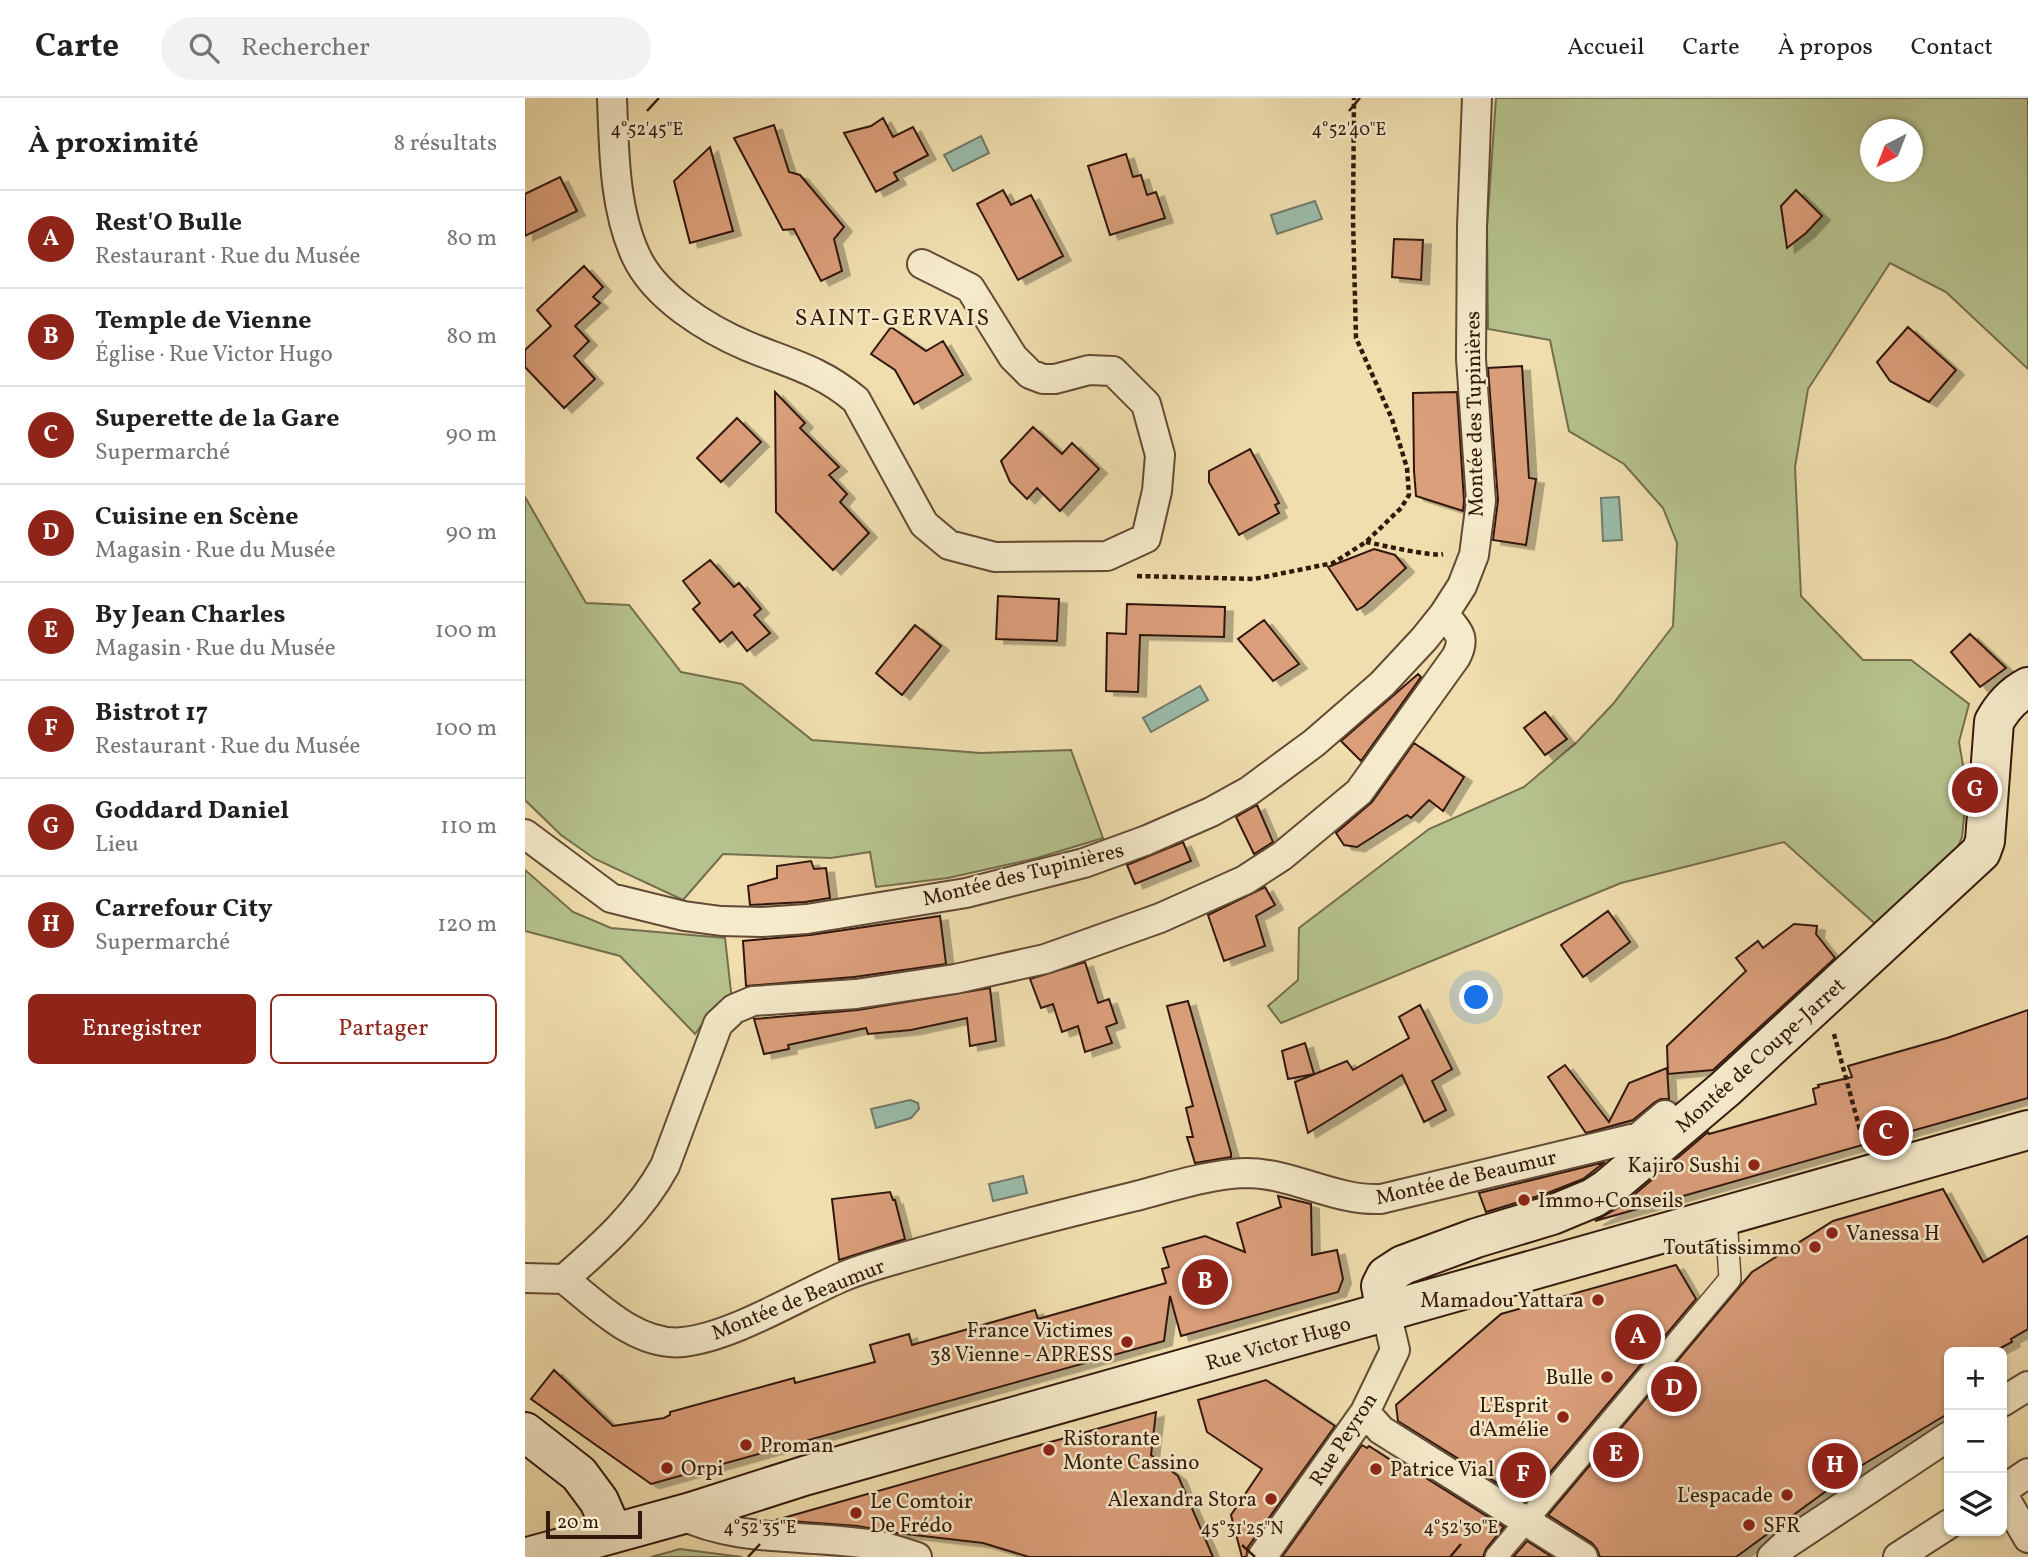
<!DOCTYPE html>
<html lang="fr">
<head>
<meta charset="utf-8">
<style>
  body { margin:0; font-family:Vollkorn,serif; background:#f2f2f2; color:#202124 }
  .controls { position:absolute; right:21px; bottom:21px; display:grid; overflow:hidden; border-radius:10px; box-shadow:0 2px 5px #0004 }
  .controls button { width:63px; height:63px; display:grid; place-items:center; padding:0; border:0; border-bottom:2px solid #e0e0e0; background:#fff; color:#202124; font:35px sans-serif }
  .compass { position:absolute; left:1335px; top:21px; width:63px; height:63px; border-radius:50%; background:#fff; box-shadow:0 2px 5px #0004; rotate:222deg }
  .scale { position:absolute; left:21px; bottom:18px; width:96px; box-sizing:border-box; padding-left:7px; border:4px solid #33190b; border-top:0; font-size:19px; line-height:24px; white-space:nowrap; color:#33190b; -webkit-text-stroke:5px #f5eaca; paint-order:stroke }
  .you { position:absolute; left:952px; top:900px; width:24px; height:24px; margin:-18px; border:5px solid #fff; border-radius:50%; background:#1a73e8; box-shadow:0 0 0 10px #1a73e833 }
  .badge { display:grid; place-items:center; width:46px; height:46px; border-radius:50%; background:#8f2418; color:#fff; font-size:23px; font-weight:700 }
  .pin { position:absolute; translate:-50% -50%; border:4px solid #fff; box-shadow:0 2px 7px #0006 }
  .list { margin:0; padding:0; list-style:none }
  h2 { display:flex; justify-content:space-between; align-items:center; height:91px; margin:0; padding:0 28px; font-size:30px }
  h2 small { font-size:23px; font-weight:400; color:#757577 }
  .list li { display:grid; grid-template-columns:46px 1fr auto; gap:21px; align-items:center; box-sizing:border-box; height:98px; padding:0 28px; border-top:2px solid #e0e0e0 }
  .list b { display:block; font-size:26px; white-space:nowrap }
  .list p { margin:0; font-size:23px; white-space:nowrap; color:#757577 }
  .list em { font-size:23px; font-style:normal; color:#757577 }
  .actions { display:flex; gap:14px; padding:21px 28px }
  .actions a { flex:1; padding:16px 0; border:2px solid #8f2418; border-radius:10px; text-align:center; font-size:24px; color:#8f2418 }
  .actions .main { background:#8f2418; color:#fff }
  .icon { flex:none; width:38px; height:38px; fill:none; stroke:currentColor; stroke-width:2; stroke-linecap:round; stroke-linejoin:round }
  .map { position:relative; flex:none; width:1503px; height:1459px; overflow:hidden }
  header { display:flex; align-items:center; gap:42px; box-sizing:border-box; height:98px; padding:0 35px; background:#fff; border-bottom:2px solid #e0e0e0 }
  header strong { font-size:33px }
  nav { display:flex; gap:38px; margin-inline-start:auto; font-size:24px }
  .search { width:490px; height:63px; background:#f2f2f2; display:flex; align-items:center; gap:18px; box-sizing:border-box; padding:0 24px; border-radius:38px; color:#757577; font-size:26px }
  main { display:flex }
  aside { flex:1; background:#fff }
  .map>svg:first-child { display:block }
  .green { fill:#b6c28d; stroke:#746e4c; stroke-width:2; fill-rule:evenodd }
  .water { fill:#9abcaa; stroke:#717b6a; stroke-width:2 }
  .building { fill:#da9e7a; stroke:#33190b; stroke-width:2; filter:url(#shadow) }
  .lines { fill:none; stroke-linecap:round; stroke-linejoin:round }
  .pedestrian-casing { stroke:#624a34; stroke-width:24 }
  .minor-casing { stroke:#624a34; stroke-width:32 }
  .secondary-casing { stroke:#33190b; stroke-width:42 }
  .path { stroke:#33190b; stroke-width:4.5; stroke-dasharray:5 3.5; stroke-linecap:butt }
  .pedestrian { stroke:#f5eaca; stroke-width:21 }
  .minor { stroke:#f5eaca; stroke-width:28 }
  .secondary { stroke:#f5eaca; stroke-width:38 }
  .ticks { fill:none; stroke:#33190b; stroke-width:2.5 }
  .poi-dot { fill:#8f2418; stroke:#f5eaca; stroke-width:2.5 }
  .labels { text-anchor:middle; stroke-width:5; stroke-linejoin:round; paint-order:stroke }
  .street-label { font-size:21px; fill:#33190b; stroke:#f5eaca }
  .poi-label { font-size:21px; fill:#33190b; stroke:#f5eaca; text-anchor:end }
  .neighbourhood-label { font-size:23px; letter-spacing:2px; fill:#33190b; stroke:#f5eaca }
  .ticks-label { font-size:18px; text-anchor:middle; fill:#33190b; stroke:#f5eaca; stroke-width:5; stroke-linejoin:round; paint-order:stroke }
</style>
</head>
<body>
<header>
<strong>Carte</strong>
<div class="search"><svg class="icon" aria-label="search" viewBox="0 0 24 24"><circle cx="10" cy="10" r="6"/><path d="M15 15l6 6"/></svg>Rechercher</div>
<nav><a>Accueil</a><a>Carte</a><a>À propos</a><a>Contact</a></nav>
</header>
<main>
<aside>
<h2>À proximité<small>8 résultats</small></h2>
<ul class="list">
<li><span class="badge">A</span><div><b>Rest'O Bulle</b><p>Restaurant · Rue du Musée</p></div><em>80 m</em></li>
<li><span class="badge">B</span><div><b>Temple de Vienne</b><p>Église · Rue Victor Hugo</p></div><em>80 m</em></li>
<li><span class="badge">C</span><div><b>Superette de la Gare</b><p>Supermarché</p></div><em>90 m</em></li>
<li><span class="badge">D</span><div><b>Cuisine en Scène</b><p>Magasin · Rue du Musée</p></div><em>90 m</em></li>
<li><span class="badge">E</span><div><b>By Jean Charles</b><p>Magasin · Rue du Musée</p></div><em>100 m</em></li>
<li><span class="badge">F</span><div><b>Bistrot 17</b><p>Restaurant · Rue du Musée</p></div><em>100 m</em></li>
<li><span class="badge">G</span><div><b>Goddard Daniel</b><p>Lieu</p></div><em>110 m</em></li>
<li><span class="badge">H</span><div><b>Carrefour City</b><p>Supermarché</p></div><em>120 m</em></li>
</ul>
<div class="actions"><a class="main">Enregistrer</a><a>Partager</a></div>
</aside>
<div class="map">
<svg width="1503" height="1459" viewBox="0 0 1503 1459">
  <defs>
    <filter id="shadow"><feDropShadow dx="8" dy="4.5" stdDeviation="0" flood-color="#0004"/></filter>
  </defs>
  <rect width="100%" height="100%" fill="#f0deae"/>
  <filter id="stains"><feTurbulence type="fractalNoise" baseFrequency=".00286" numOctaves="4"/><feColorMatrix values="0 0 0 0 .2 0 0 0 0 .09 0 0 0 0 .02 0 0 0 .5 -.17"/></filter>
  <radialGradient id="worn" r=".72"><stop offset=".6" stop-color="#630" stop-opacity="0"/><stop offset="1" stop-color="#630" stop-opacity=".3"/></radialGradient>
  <path class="green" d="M971 0H1503V271L1421 194 1365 165 1283 291 1270 369 1276 498 1338 562H1386L1444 606 1434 644 1442 691 1437 739 1432 751 1356 831 1259 744 1096 785 756 925 743 908 773 882 774 830 904 731 999 689 1052 644 1088 606 1148 528 1152 445 1138 410 1099 366 1044 333 1025 242 963 231 962 129ZM1346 32H1388V74H1346Z
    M0 399 61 505 104 507 156 574 217 586 287 642 456 655 546 652 578 740 512 760 423 780 351 789 345 754 306 760 198 756 158 802 70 761 36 737 0 702Z
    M0 772 48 814 86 830 200 840 207 903 181 921 170 936 95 858 0 833Z
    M155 1451 217 1459H126Z"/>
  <path class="water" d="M456 38 464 55 428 73 419 57Z
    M790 103 797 121 752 136 746 117Z
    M1094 399 1097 442 1078 443 1076 400Z
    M675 588 683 602 626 634 618 620Z
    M385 1002 393 1005 394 1011 386 1020 351 1030 346 1011Z
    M498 1078 502 1095 468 1103 464 1086Z"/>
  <path class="building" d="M358 20 368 39 388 29 403 57 369 75 373 82 351 94 319 35 346 28Z
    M249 27 264 74 275 77 319 129 309 141 317 173 296 183 269 131 258 132 209 40Z
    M185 49 208 133 165 145 149 83Z
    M601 56 608 79 616 77 622 97 631 94 640 120 585 137 563 68Z
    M35 79 52 113 0 138V96Z
    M478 92 486 107 506 97 538 158 493 182 452 106Z
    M1271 92 1297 118 1281 135 1262 150 1256 108Z
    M869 141 898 142 896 182 867 179Z
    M59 168 78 189 68 199 75 205 50 228 64 243 49 258 70 281 39 310 0 269V252L26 228 12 212Z
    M366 229 401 253 418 243 438 277 389 306 370 272 346 256Z
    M1383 229 1431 272 1404 304 1365 283 1352 264Z
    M997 268 1004 380 1011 381 1001 447 968 442 973 402 963 270Z
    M250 294 280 325 275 330 314 369 304 377 322 396 315 404 344 435 308 472 251 414Z
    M932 294 939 403 938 413 891 398 889 373 888 295Z
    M212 320 236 344 196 384 172 360Z
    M508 329 537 356 547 345 574 371 535 413 512 390 502 401 485 384 476 363Z
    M725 351 754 405 750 407 754 415 714 437 684 384V373Z
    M849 451 870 457 881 470 839 508 832 512 803 469Z
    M185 462 209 489 214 485 236 511 229 517 245 535 222 553 207 534 195 544 168 511 175 505 158 483Z
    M473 498 534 501 532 543 471 541Z
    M602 506 700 509 699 539 615 537 613 594 581 593 582 535 601 536Z
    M739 522 774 566 748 583 713 541Z
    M390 527 416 548 377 597 351 575Z
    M1445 536 1481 570 1455 589 1426 554Z
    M893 576 896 579 836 663 816 643Z
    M1020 614 1042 641 1020 657 999 630Z
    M889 645 939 679 918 713 904 702 886 720 882 717 832 749 819 747 811 735 847 704Z
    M732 707 748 744 729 756 711 719Z
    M658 744 666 763 610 786 602 767Z
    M286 763 289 771 301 770 305 800 280 804 225 807 223 788 252 780V768Z
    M740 789 750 807 731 818 740 848 699 863 683 817Z
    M1083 813 1105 844 1058 879 1036 847Z
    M415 818 421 866 329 879 221 888 218 843 285 837Z
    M1269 826 1292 828 1291 836 1310 860 1188 972 1143 976 1142 948 1221 873 1211 860 1233 843 1238 850Z
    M560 864 573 905 584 901 592 925 581 929 587 945 560 954 553 928 537 934 528 906 516 910 505 881Z
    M465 890 471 943 445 948 442 920 386 932 343 936 341 930 263 947 264 951 239 956 229 921 333 912Z
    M663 903 706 1055V1059L670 1065 662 1039H668L661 1010 668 1008 642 908Z
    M895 907 927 971 907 983 921 1012 899 1024 877 977 783 1035 770 984 822 963 828 972 884 940 874 919Z
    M1503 912V1000L1070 1123 1096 1108 1183 1034 1184 1036 1291 1006 1288 991 1294 989 1293 987 1327 979 1323 968 1422 940Z
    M780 945 789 976 763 981 757 953Z
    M1040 967 1084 1024 1104 985 1142 970 1144 1001H1136L1130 1004 1108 1022 1061 1035 1023 979Z
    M1080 1064 1058 1081 1020 1096 961 1114 954 1095Z
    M1418 1091 1458 1164 1503 1138V1231L1486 1241 1487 1244 1468 1254H1424V1315L1334 1369 1211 1459H1075L1072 1451 1067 1445 1023 1417 1227 1174 1308 1123Z
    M365 1094 368 1102H370L380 1141 314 1162 307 1101Z
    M753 1098 786 1106 787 1157 812 1152 818 1181 813 1194 656 1238 645 1198 639 1243 126 1386 6 1301 29 1272 88 1328 139 1320 145 1317V1314L269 1280 270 1285 350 1264 345 1247 384 1236 387 1247 510 1212 513 1221 641 1185 637 1171 644 1169 638 1150 680 1138 720 1154 712 1125 756 1109Z
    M1151 1167 1171 1201 1001 1403 873 1323 871 1307 976 1216Z
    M741 1282 810 1328 723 1449 721 1459H717L706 1417 737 1371 682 1334 673 1302Z
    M631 1314 626 1357 653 1378 688 1459H504L458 1445 372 1435 332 1428 251 1422Z
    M837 1347 842 1350 844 1348 878 1370 877 1365 979 1429 961 1451 958 1459H757Z
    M1002 1443 1027 1459H988Z"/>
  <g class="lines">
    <g class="pedestrian-casing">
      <path id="pedestrian" d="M971 1459 1205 1181 1201 1119"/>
    </g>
    <g class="minor-casing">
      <path id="minor" d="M87 0C89 52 89 111 111 158 130 199 182 231 222 248 263 265 296 272 331 302L399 426 424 447 470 459 582 458 621 440 632 393 635 357 621 306 588 273 564 272 530 281H518L505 276 488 259 445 190 397 166
        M0 736 86 800 159 818 196 823 237 824 282 821 441 795 559 765 622 742 686 714 724 693 789 645 857 586 899 541 919 516 937 488 949 457 956 403 946 261 947 128 952 0
        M0 1180 39 1181
        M39 1181C72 1207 112 1249 158 1244 206 1239 270 1200 315 1180 337 1170 362 1164 386 1157 459 1136 533 1117 607 1099 643 1090 683 1076 721 1075 768 1075 809 1103 856 1101L1114 1039 1140 1017
        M39 1181C78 1147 115 1114 140 1068L193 926 209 911 228 903 331 896 430 881 520 861 635 820 720 782 757 758 834 694 931 559C942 538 932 533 919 516
        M1477 1304 1503 1288
        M840 1314 856 1332 1058 1459
        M1477 1393 1503 1375
        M1477 1395 1503 1440
        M154 1416C216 1447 289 1435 356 1448 368 1451 380 1455 392 1459
        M737 1459 840 1314 870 1252 861 1214
        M1247 1459 1260 1447 1424 1338
        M1373 1459 1424 1426"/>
    </g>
    <g class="secondary-casing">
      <path id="secondary" d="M861 1214 856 1188 861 1178 878 1167 951 1140 1027 1117 1068 1100 1082 1091 1200 991 1456 754 1460 743 1469 624C1477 609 1488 597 1503 589
        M0 1334 54 1376 74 1403 88 1435
        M3 1459 166 1414 279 1378 1503 1032"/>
    </g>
    <path class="path" d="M841 444C857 447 907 459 918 456
      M612 478 729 481 808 465 841 444 876 410 884 397 882 370 867 321 831 240 828 122 829 0
      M1309 936 1338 1043"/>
    <use href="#pedestrian" class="pedestrian"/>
    <use href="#minor" class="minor"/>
    <use href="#secondary" class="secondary"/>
  </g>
  <path class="ticks" d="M122 13 134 0M824 13 835 0M717 1447 730 1459M223 1459 235 1446M925 1459 936 1446"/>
  <g class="poi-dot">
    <circle cx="1229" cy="1067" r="7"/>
    <circle cx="999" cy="1102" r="7"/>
    <circle cx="1307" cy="1135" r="7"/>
    <circle cx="1290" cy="1149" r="7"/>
    <circle cx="1073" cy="1202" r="7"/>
    <circle cx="602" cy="1244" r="7"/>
    <circle cx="1082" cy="1279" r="7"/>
    <circle cx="1038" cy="1319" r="7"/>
    <circle cx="221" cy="1347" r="7"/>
    <circle cx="524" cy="1352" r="7"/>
    <circle cx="142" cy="1370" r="7"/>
    <circle cx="851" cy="1371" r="7"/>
    <circle cx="1262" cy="1397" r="7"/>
    <circle cx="746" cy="1401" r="7"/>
    <circle cx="331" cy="1415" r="7"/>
    <circle cx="1224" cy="1427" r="7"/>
  </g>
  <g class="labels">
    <g class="street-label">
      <text transform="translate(949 316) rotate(-91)" y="7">Montée des Tupinières</text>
      <text transform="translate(498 776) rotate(-14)" y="7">Montée des Tupinières</text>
      <text transform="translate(1235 957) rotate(-42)" y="7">Montée de Coupe-Jarret</text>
      <text transform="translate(941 1079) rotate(-13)" y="7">Montée de Beaumur</text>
      <text transform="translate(273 1201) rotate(-22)" y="7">Montée de Beaumur</text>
      <text transform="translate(753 1245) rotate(-16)" y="7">Rue Victor Hugo</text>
      <text transform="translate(818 1341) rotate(-57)" y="7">Rue Peyron</text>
    </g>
    <g class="poi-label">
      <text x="1215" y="1074">Kajiro Sushi</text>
      <text x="1013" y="1109" text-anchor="start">Immo+Conseils</text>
      <text x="1321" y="1142" text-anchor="start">Vanessa H</text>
      <text x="1276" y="1156">Toutatissimmo</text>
      <text x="1059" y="1209">Mamadou Yattara</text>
      <text x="588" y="1239">France Victimes<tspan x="588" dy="24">38 Vienne - APRESS</tspan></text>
      <text x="1068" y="1286">Bulle</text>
      <text x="1024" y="1314">L'Esprit<tspan x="1024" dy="24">d'Amélie</tspan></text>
      <text x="538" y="1347" text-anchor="start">Ristorante<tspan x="538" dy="24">Monte Cassino</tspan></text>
      <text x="235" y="1354" text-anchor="start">Proman</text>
      <text x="156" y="1377" text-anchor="start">Orpi</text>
      <text x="865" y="1378" text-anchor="start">Patrice Vial</text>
      <text x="1248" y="1404">L'espacade</text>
      <text x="732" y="1408">Alexandra Stora</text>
      <text x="345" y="1410" text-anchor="start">Le Comtoir<tspan x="345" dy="24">De Frédo</tspan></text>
      <text x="1238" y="1434" text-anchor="start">SFR</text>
    </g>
    <g class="neighbourhood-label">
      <text x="368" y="227">SAINT-GERVAIS</text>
    </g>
  </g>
  <g class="ticks-label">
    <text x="122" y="37">4°52'45"E</text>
    <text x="824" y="37">4°52'40"E</text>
    <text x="235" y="1435">4°52'35"E</text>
    <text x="936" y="1435">4°52'30"E</text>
    <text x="717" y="1436">45°31'25"N</text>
  </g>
  <rect width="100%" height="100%" filter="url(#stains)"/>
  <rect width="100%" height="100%" fill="url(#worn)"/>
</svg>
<div class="controls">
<button>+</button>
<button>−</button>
<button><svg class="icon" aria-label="layers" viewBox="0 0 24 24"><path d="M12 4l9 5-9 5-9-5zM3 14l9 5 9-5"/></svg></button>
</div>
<svg class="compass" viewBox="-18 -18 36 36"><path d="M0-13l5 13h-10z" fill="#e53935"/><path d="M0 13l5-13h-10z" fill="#757577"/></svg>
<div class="scale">20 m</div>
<div class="you"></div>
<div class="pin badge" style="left:1113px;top:1239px">A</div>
<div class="pin badge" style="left:680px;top:1184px">B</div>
<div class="pin badge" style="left:1361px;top:1035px">C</div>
<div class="pin badge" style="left:1149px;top:1291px">D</div>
<div class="pin badge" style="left:1091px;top:1357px">E</div>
<div class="pin badge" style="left:998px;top:1377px">F</div>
<div class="pin badge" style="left:1450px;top:692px">G</div>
<div class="pin badge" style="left:1310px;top:1368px">H</div>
</div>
</main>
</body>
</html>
